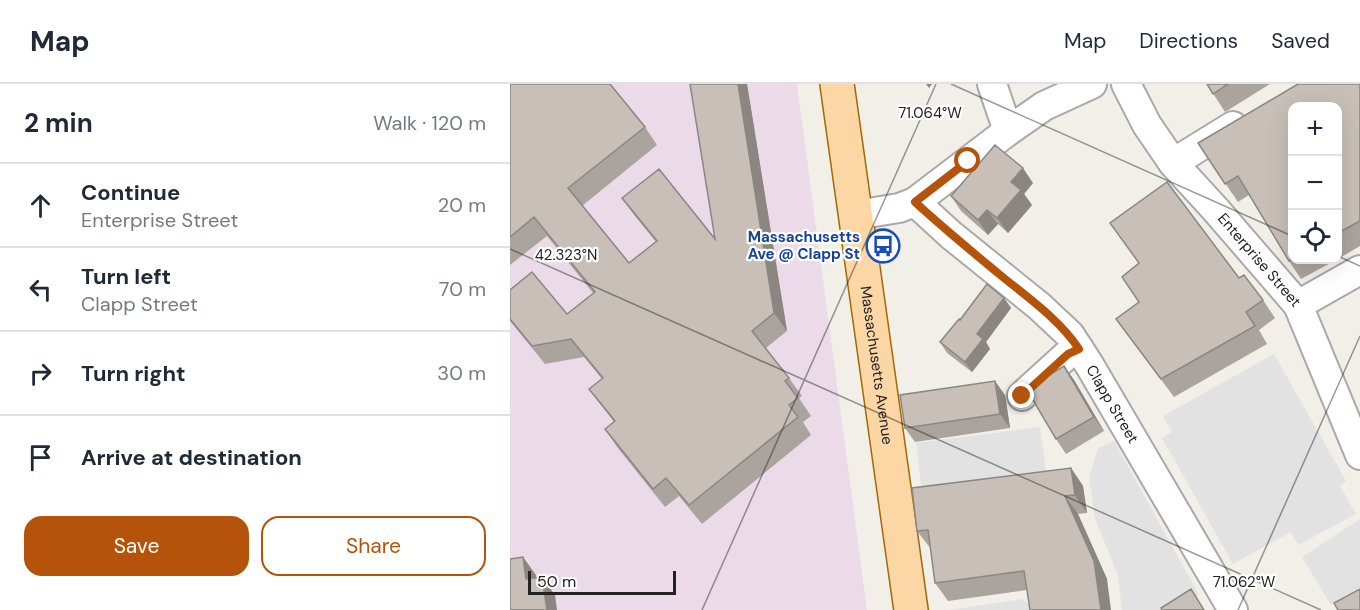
<!DOCTYPE html>
<html lang="en">
<head>
<meta charset="utf-8">
<style>
  body { margin:0; font-family:"DM Sans",sans-serif; background:#f2f2f3; color:#1f2937 }
  .controls { position:absolute; right:18px; top:18px; display:grid; overflow:hidden; border-radius:12px; box-shadow:0 6px 24px #0002 }
  .controls button { width:54px; height:54px; display:grid; place-items:center; padding:0; border:0; border-bottom:2px solid #e0e1e3; background:#fff; color:#1f2937; font:30px sans-serif }
  .scale { position:absolute; left:18px; bottom:15px; width:148px; box-sizing:border-box; padding-left:6px; border:3px solid #222; border-top:0; font-size:16px; line-height:21px; white-space:nowrap; color:#222; -webkit-text-stroke:4px #fff; paint-order:stroke }
  .stop { position:absolute; width:18px; height:18px; margin:-14px; border:4px solid #b45309; border-radius:50%; background:#fff }
  .stop.end { background:#b45309; border-color:#fff; box-shadow:0 2px 6px #0008 }
  .list { margin:0; padding:0; list-style:none }
  h2 { display:flex; justify-content:space-between; align-items:center; height:78px; margin:0; padding:0 24px; font-size:26px }
  h2 small { font-size:20px; font-weight:400; color:#747a83 }
  .list li { display:grid; grid-template-columns:39px 1fr auto; gap:18px; align-items:center; box-sizing:border-box; height:84px; padding:0 24px; border-top:2px solid #e0e1e3 }
  .list b { display:block; font-size:22px; white-space:nowrap }
  .list p { margin:0; font-size:20px; white-space:nowrap; color:#747a83 }
  .list em { font-size:20px; font-style:normal; color:#747a83 }
  .actions { display:flex; gap:12px; padding:18px 24px }
  .actions a { flex:1; padding:14px 0; border:2px solid #b45309; border-radius:18px; text-align:center; font-size:21px; color:#b45309 }
  .actions .main { background:#b45309; color:#fff }
  .icon { flex:none; width:33px; height:33px; fill:none; stroke:currentColor; stroke-width:2; stroke-linecap:round; stroke-linejoin:round }
  .map { position:relative; flex:none; width:850px; height:526px; overflow:hidden }
  header { display:flex; align-items:center; gap:36px; box-sizing:border-box; height:84px; padding:0 30px; background:#fff; border-bottom:2px solid #e0e1e3 }
  header strong { font-size:28px }
  nav { display:flex; gap:33px; margin-inline-start:auto; font-size:21px }
  main { display:flex }
  aside { flex:1; background:#fff }
  .map>svg:first-child { display:block }
  .industrial { fill:#ebdbe8 }
  .parking { fill:#e2e2e2 }
  .lines { fill:none; stroke-linecap:round; stroke-linejoin:round }
  .minor-casing { stroke:#a9a9a9; stroke-width:32 }
  .major-casing { stroke:#a06b00; stroke-width:36 }
  .minor { stroke:#fff; stroke-width:28 }
  .major { stroke:#fcd6a4; stroke-width:33 }
  .wall { fill:#aba49e }
  .shaded-wall { fill:#8b8681 }
  .building { fill:#c7bfb8; stroke:#8b8681; stroke-width:1.5 }
  .route { stroke:#b45309; stroke-width:8 }
  .ticks { fill:none; stroke:#222; stroke-width:1.5; stroke-opacity:0.45 }
  .labels { text-anchor:middle; stroke-width:4.5; stroke-linejoin:round; paint-order:stroke }
  .transit-label { font-size:15px; font-weight:bold; fill:#164399; stroke:#fff; text-anchor:end }
  .street-label { font-size:15px; fill:#222; stroke:#fff }
  .ticks-label { font-size:15px; text-anchor:middle; fill:#222; stroke:#fff; stroke-width:4.5; stroke-linejoin:round; paint-order:stroke }
</style>
</head>
<body>
<header>
<strong>Map</strong>
<nav><a>Map</a><a>Directions</a><a>Saved</a></nav>
</header>
<main>
<aside>
<h2>2 min<small>Walk · 120 m</small></h2>
<ul class="list">
<li><svg class="icon" aria-label="ahead" viewBox="0 0 24 24"><path d="M12 20V5M6 11l6-6 6 6"/></svg><div><b>Continue</b><p>Enterprise Street</p></div><em>20 m</em></li>
<li><svg class="icon" aria-label="left" viewBox="0 0 24 24"><path d="M17 20v-9H6M10 6l-5 5 5 5"/></svg><div><b>Turn left</b><p>Clapp Street</p></div><em>70 m</em></li>
<li><svg class="icon" aria-label="right" viewBox="0 0 24 24"><path d="M7 20v-9h11M14 6l5 5-5 5"/></svg><div><b>Turn right</b></div><em>30 m</em></li>
<li><svg class="icon" aria-label="arrive" viewBox="0 0 24 24"><path d="M6 21V4h12l-3 4 3 4H6"/></svg><div><b>Arrive at destination</b></div></li>
</ul>
<div class="actions"><a class="main">Save</a><a>Share</a></div>
</aside>
<div class="map">
<svg width="850" height="526" viewBox="0 0 850 526">
  <rect width="100%" height="100%" fill="#f2efe9"/>
  <path class="industrial" d="M0 0H287L357 526H0Z"/>
  <path class="parking" d="M764 270 836 397 830 402 846 430 788 461 781 448 723 480 652 354 662 348 653 332Z
    M530 343 537 397 413 414 406 359Z
    M604 357 689 511 666 526H612L608 492 585 434 579 393 588 364Z
    M850 435V506L821 521 792 473Z
    M511 515 520 521 521 526H439Z"/>
  <g class="lines">
    <g class="minor-casing">
      <g id="minor">
        <path d="M482 0 498 47"/>
        <path id="s1" d="M616 0 637 41 663 79 706 126 788 221 850 371"/>
        <path d="M663 79 723 42"/>
        <path d="M405 118 498 47 534 22 582 0"/>
        <path id="s2" d="M346 131 389 124 405 118 441 151 529 222 560 251 580 282 723 526"/>
        <path d="M788 221 850 186"/>
        <path d="M512 312 558 270 569 265"/>
      </g>
    </g>
    <g class="major-casing">
      <g id="major">
        <path id="s3" d="M327 0 401 526"/>
      </g>
    </g>
    <use href="#minor" class="minor"/>
    <use href="#major" class="major"/>
  </g>
  <path class="wall" d="M0 0 135 43 147 61 72 122 119 179 146 158 125 132 112 114 205 155 180 0H237L277 247 256 264 279 294 292 312 289 314 301 332 293 338 301 351 192 440 169 412 155 423 107 363 95 345 104 338 79 305 92 295 74 273 35 280 0 237V206L57 230 83 209 37 152 0 181Z
    M697 0H760L715 28Z
    M788 0H850V162L828 175V22H783V176H826L791 195 779 177 739 111 728 118 688 59Z
    M523 99 514 110 522 121 498 149 488 140 478 151 451 127 441 112Z
    M729 194 753 216 765 234 749 246 757 260 664 313 606 235Z
    M494 214 501 224 476 258 480 265 462 288 437 269 430 258 450 236Z
    M554 282 564 296 594 347 556 370 546 355Z
    M495 311 500 344 405 358 395 344Z
    M561 384 573 402 577 429 568 430 597 495 438 517 425 499 421 465 407 447Z"/>
  <path class="shaded-wall" d="M228 0H237L277 247 264 229Z
    M416 0H422L419 4Z
    M513 84 523 99 514 110 522 121 498 149 487 134 501 98Z
    M477 126 488 140 478 151 468 136Z
    M494 214 501 224 476 258 480 265 462 288 455 278 467 250Z
    M554 282 564 296 594 347 584 333Z
    M485 297 495 311 500 344 490 330Z
    M561 384 573 402 577 429 565 411Z
    M555 412 568 430 597 495 601 526H591Z
    M13 473 26 491 29 513 16 495Z
    M32 493 45 511 47 526H37Z"/>
  <path class="building" d="M0 0H100L135 43 58 104 119 179 147 157 112 114 149 85 205 155 180 0H228L264 229 242 247 279 294 275 297 288 314 279 321 288 333 179 421 156 394 143 405 95 345 105 337 79 305 93 294 61 255 22 262 0 235V206L22 188 57 230 85 208 24 133 0 153Z
    M697 0H718L703 10Z
    M788 0H850V137L828 149V22H783V175L779 177 728 92 715 100 688 59Z
    M485 61 513 84 501 98 511 106 487 134 477 126 468 136 441 112Z
    M657 98 729 194 734 191 753 216 736 228 745 242 651 295 606 235 629 218 612 193 629 179 600 139Z
    M477 200 494 214 467 250 473 255 455 278 430 258 449 235 450 236Z
    M554 282 584 333 546 355 517 306 524 300Z
    M485 297 490 330 395 344 390 311Z
    M561 384 565 411 555 412 584 477 591 526H520L514 487 425 499 418 446 407 447 402 404Z
    M13 473 16 495 32 493 37 526H0V475Z
    M681 505 694 526H652L651 524Z
    M850 505V526H828L824 519Z"/>
  <g class="lines">
    <path class="route" d="M458 77 405 118C432 143 460 166 489 190 517 213 549 235 569 265L558 270 512 312"/>
  </g>
  <path class="ticks" d="M441 0 782 152M0 165 811 526M828 172 850 182M192 526 426 0M728 526 850 252"/>
  <defs>
    <g id="bus-ring" transform="scale(1.725)"><circle r="9.5" fill="#fff" stroke="#1a4fb4" stroke-width="1.5"/><path d="M-5-6H5V4H4V6H2V4H-2V6H-4V4H-5ZM-3.5-4V0h7V-4ZM-3.5 1.2v1.5H-2V1.2ZM2 1.2v1.5H3.5V1.2Z" fill="#1a4fb4"/></g>
  </defs>
  <g fill-rule="evenodd">
    <use href="#bus-ring" x="373" y="162"/>
  </g>
  <g class="labels">
    <g class="transit-label">
      <text x="350" y="158">Massachusetts<tspan x="350" dy="17">Ave @ Clapp St</tspan></text>
    </g>
    <g class="street-label">
      <text dy="5" stroke="none"><textPath href="#s1" startOffset="222">Enterprise Street</textPath></text>
      <text dy="5" stroke="none"><textPath href="#s3" startOffset="284">Massachusetts Avenue</textPath></text>
      <text dy="5" stroke="none"><textPath href="#s2" startOffset="346">Clapp Street</textPath></text>
    </g>
  </g>
  <g class="ticks-label">
    <text x="420" y="34">71.064°W</text>
    <text x="56" y="176">42.323°N</text>
    <text x="734" y="503">71.062°W</text>
  </g>
</svg>
<div class="controls">
<button>+</button>
<button>−</button>
<button><svg class="icon" aria-label="locate" viewBox="0 0 24 24"><circle cx="12" cy="12" r="6"/><path d="M12 2v4M12 18v4M2 12h4M18 12h4"/></svg></button>
</div>
<div class="scale">50 m</div>
<div class="stop" style="left:458px;top:77px"></div>
<div class="stop end" style="left:512px;top:312px"></div>
</div>
</main>
</body>
</html>
